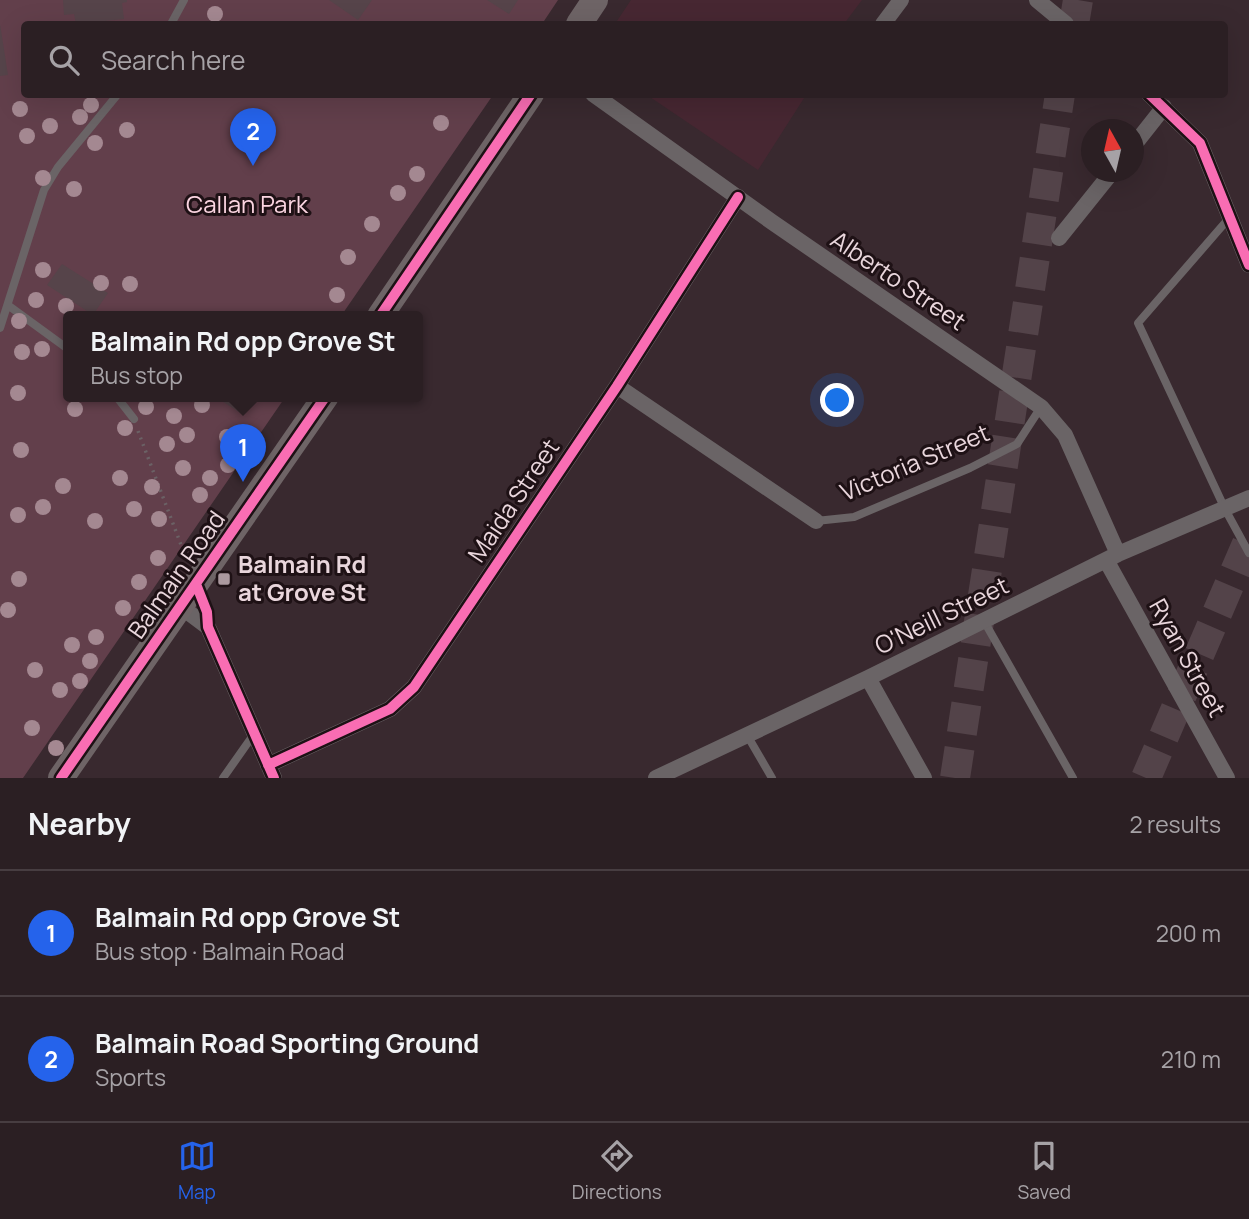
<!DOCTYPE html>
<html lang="en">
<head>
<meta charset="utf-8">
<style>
  body { margin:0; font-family:Manrope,sans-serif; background:#33272b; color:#f1f3f6 }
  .compass { position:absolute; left:1081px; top:119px; width:63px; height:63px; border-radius:50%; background:#2b1f23; box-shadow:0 7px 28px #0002; rotate:352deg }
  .you { position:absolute; left:838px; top:401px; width:24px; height:24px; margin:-18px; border:5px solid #fff; border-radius:50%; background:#1a73e8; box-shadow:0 0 0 10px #1a73e833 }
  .badge { display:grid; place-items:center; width:46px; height:46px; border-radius:50%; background:#2563eb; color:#fff; font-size:23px; font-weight:700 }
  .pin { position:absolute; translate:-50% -58px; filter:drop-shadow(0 2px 4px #0008) }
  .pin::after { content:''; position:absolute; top:37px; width:24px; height:21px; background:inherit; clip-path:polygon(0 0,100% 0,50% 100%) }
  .popup { position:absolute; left:63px; top:311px; width:360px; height:91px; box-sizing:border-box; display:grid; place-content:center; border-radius:7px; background:#2b1f23; filter:drop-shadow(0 2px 5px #0005); font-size:23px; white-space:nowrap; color:#a6a2a6 }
  .popup b { font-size:26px; color:#f1f3f6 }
  .popup::after { content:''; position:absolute; left:50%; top:100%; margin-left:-14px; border:14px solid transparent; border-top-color:#2b1f23 }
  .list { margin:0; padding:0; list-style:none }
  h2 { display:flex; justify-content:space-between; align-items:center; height:91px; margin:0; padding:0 28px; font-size:30px }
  h2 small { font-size:23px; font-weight:400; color:#a6a2a6 }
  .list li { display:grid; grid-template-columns:46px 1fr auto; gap:21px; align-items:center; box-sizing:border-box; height:126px; padding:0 28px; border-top:2px solid #473d41 }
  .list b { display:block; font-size:26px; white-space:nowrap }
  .list p { margin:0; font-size:23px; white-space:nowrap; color:#a6a2a6 }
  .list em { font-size:23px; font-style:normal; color:#a6a2a6 }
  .icon { flex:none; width:38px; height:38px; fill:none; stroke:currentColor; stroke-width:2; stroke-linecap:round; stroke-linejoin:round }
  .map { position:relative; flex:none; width:1249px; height:778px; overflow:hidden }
  .search { position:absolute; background:#2b1f23; box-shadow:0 7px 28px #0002; left:21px; right:21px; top:21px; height:77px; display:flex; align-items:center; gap:18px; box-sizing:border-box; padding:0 24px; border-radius:7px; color:#a6a2a6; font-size:26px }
  .sheet { height:343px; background:#2b1f23 }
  nav { display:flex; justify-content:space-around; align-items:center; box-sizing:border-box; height:98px; border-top:2px solid #473d41; background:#2b1f23; font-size:19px; color:#a6a2a6 }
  nav a { display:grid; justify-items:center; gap:4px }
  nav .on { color:#2563eb }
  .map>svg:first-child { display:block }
  .built { fill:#472732 }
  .green { fill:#623f4b }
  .building { fill:#56444a }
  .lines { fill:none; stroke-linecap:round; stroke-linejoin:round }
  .motorway-tunnel { stroke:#534349; stroke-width:30; stroke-dasharray:30 15; stroke-linecap:butt }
  .path { stroke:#6b6165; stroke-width:3.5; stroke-dasharray:2 5; stroke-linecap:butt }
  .service { stroke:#6a6466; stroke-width:8 }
  .minor { stroke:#6a6466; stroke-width:16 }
  .primary { stroke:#6e6466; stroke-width:26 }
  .cycleway-casing { stroke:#1e1115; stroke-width:15 }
  .cycleway { stroke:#f96db3; stroke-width:10 }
  .tree { fill:#a48891 }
  .poi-dot { fill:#ab999f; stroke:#1e1115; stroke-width:2.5 }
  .labels { text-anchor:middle; stroke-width:6; stroke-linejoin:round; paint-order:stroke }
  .park-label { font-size:24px; fill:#fbd5e1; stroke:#1e1115 }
  .street-label { font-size:24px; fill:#e9d6dc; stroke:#1e1115 }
  .poi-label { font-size:24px; font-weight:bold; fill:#e9d6dc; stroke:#1e1115; text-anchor:start }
</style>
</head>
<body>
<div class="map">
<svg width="1249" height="778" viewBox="0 0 1249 778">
  <rect width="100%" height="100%" fill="#39292f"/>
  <path class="built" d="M631 0H862L844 24H615Z
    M647 95H806L758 170Z"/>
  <path class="green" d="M0 0H558L542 24H24V94L493 95 341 316H68V396H286L23 778H0Z"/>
  <path class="building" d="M63 0H127V2L122 3 124 19 76 24 74 14 64 15Z
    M329 0H372L358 20Z
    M487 0H518L509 14Z
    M0 24 8 75 0 76Z
    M62 264 108 293 93 315 47 285Z
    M214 396H253L242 414Z"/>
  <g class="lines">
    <path class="motorway-tunnel" d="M1074 24 1078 0
      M955 778 1060 94
      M1146 778 1249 539"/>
    <path class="path" d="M138 431 186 558"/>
    <path class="service" d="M171 24 184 0
      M1230 217 1138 323 1225 509 1249 553
      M9 306 68 349
      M0 328 44 190 58 167 118 94
      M116 396 134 419
      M816 521 854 517 970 468 1017 444 1041 407
      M984 621 1073 778
      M747 735 772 778
      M223 778 254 734"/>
    <path class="minor" d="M1037 0 1066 24
      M883 24 901 0
      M593 94 772 222 1041 407 1065 435 1118 554
      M1149 94 1200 143 1249 265
      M1134 145 1164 107
      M1059 238 1112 172
      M617 386 816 521
      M1106 560 1227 778
      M180 606 208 627 274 778
      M868 678 924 778
      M268 765 390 709 414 687 617 386 738 197
      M656 778 868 678 1118 554 1249 498"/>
    <path class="primary" d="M579 24 595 0
      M380 316 531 94
      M61 778 326 396"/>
    <g class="cycleway-casing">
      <path id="cycleway" d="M1149 94 1200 143 1249 265
        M380 316 531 94
        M196 584 207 612 208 627 274 778
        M268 765 390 709 414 687 617 386 738 197
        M61 778 326 396"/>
    </g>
    <use href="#cycleway" class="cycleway"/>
  </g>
  <g class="tree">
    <circle cx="215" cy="14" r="8"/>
    <circle cx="91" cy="105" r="8"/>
    <circle cx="20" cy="109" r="8"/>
    <circle cx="80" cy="117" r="8"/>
    <circle cx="441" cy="123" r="8"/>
    <circle cx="50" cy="126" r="8"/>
    <circle cx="127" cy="130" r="8"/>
    <circle cx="27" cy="136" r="8"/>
    <circle cx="95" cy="143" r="8"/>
    <circle cx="417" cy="174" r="8"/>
    <circle cx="43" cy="178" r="8"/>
    <circle cx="74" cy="189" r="8"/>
    <circle cx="398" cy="193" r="8"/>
    <circle cx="372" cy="224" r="8"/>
    <circle cx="348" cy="257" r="8"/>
    <circle cx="43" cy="270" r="8"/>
    <circle cx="101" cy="283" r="8"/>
    <circle cx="130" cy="284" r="8"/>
    <circle cx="337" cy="295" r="8"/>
    <circle cx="36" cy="300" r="8"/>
    <circle cx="66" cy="306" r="8"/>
    <circle cx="19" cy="321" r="8"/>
    <circle cx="42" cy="349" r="8"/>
    <circle cx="22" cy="352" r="8"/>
    <circle cx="18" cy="393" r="8"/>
    <circle cx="202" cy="405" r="8"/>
    <circle cx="146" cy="407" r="8"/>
    <circle cx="75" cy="409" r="8"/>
    <circle cx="174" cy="416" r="8"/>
    <circle cx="125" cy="428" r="8"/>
    <circle cx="187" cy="435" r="8"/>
    <circle cx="227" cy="437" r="8"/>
    <circle cx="167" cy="444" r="8"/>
    <circle cx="21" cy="450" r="8"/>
    <circle cx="228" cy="465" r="8"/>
    <circle cx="183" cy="468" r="8"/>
    <circle cx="120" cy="478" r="8"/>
    <circle cx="210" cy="478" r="8"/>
    <circle cx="63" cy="486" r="8"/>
    <circle cx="152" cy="487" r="8"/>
    <circle cx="200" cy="495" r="8"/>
    <circle cx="43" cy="507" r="8"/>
    <circle cx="134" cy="509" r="8"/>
    <circle cx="18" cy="515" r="8"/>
    <circle cx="159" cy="519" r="8"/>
    <circle cx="95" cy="521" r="8"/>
    <circle cx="158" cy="558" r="8"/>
    <circle cx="19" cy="579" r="8"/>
    <circle cx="139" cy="582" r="8"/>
    <circle cx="123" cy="608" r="8"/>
    <circle cx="8" cy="610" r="8"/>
    <circle cx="96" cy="637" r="8"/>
    <circle cx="72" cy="645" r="8"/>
    <circle cx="90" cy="661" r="8"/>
    <circle cx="35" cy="670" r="8"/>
    <circle cx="80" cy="681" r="8"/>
    <circle cx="60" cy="690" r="8"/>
    <circle cx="32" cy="728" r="8"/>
    <circle cx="56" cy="748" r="8"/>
  </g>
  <rect class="poi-dot" x="217" y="572" width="14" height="14" rx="3.5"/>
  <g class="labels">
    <g class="park-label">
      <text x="247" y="213">Callan Park</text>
    </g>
    <g class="street-label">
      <text transform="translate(898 281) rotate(34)" y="8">Alberto Street</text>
      <text transform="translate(915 463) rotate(-23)" y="8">Victoria Street</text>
      <text transform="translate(514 501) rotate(-56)" y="8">Maida Street</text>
      <text transform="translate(177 575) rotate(-55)" y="8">Balmain Road</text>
      <text transform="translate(942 616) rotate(-26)" y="8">O'Neill Street</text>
      <text transform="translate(1187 658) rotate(61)" y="8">Ryan Street</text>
    </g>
    <g class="poi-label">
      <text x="238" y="573">Balmain Rd<tspan x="238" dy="28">at Grove St</tspan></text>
    </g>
  </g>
</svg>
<svg class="compass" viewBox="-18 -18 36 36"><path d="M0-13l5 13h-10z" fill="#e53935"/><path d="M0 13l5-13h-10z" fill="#a6a2a6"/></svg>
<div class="you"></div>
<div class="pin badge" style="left:243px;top:482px">1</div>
<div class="popup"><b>Balmain Rd opp Grove St</b>Bus stop</div>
<div class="pin badge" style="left:253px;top:166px">2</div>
<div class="search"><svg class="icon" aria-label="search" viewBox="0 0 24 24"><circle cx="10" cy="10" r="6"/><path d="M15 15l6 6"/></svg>Search here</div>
</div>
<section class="sheet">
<h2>Nearby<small>2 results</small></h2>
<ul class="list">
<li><span class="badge">1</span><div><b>Balmain Rd opp Grove St</b><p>Bus stop · Balmain Road</p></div><em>200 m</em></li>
<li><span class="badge">2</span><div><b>Balmain Road Sporting Ground</b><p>Sports</p></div><em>210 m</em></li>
</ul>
</section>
<nav>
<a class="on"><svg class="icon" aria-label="map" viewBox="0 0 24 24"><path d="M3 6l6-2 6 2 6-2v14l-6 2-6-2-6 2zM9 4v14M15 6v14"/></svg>Map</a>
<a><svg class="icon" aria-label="directions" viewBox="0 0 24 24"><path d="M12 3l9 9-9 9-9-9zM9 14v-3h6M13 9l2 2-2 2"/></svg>Directions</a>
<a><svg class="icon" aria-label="saved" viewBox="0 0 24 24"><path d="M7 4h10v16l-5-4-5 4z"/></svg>Saved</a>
</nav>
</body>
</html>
